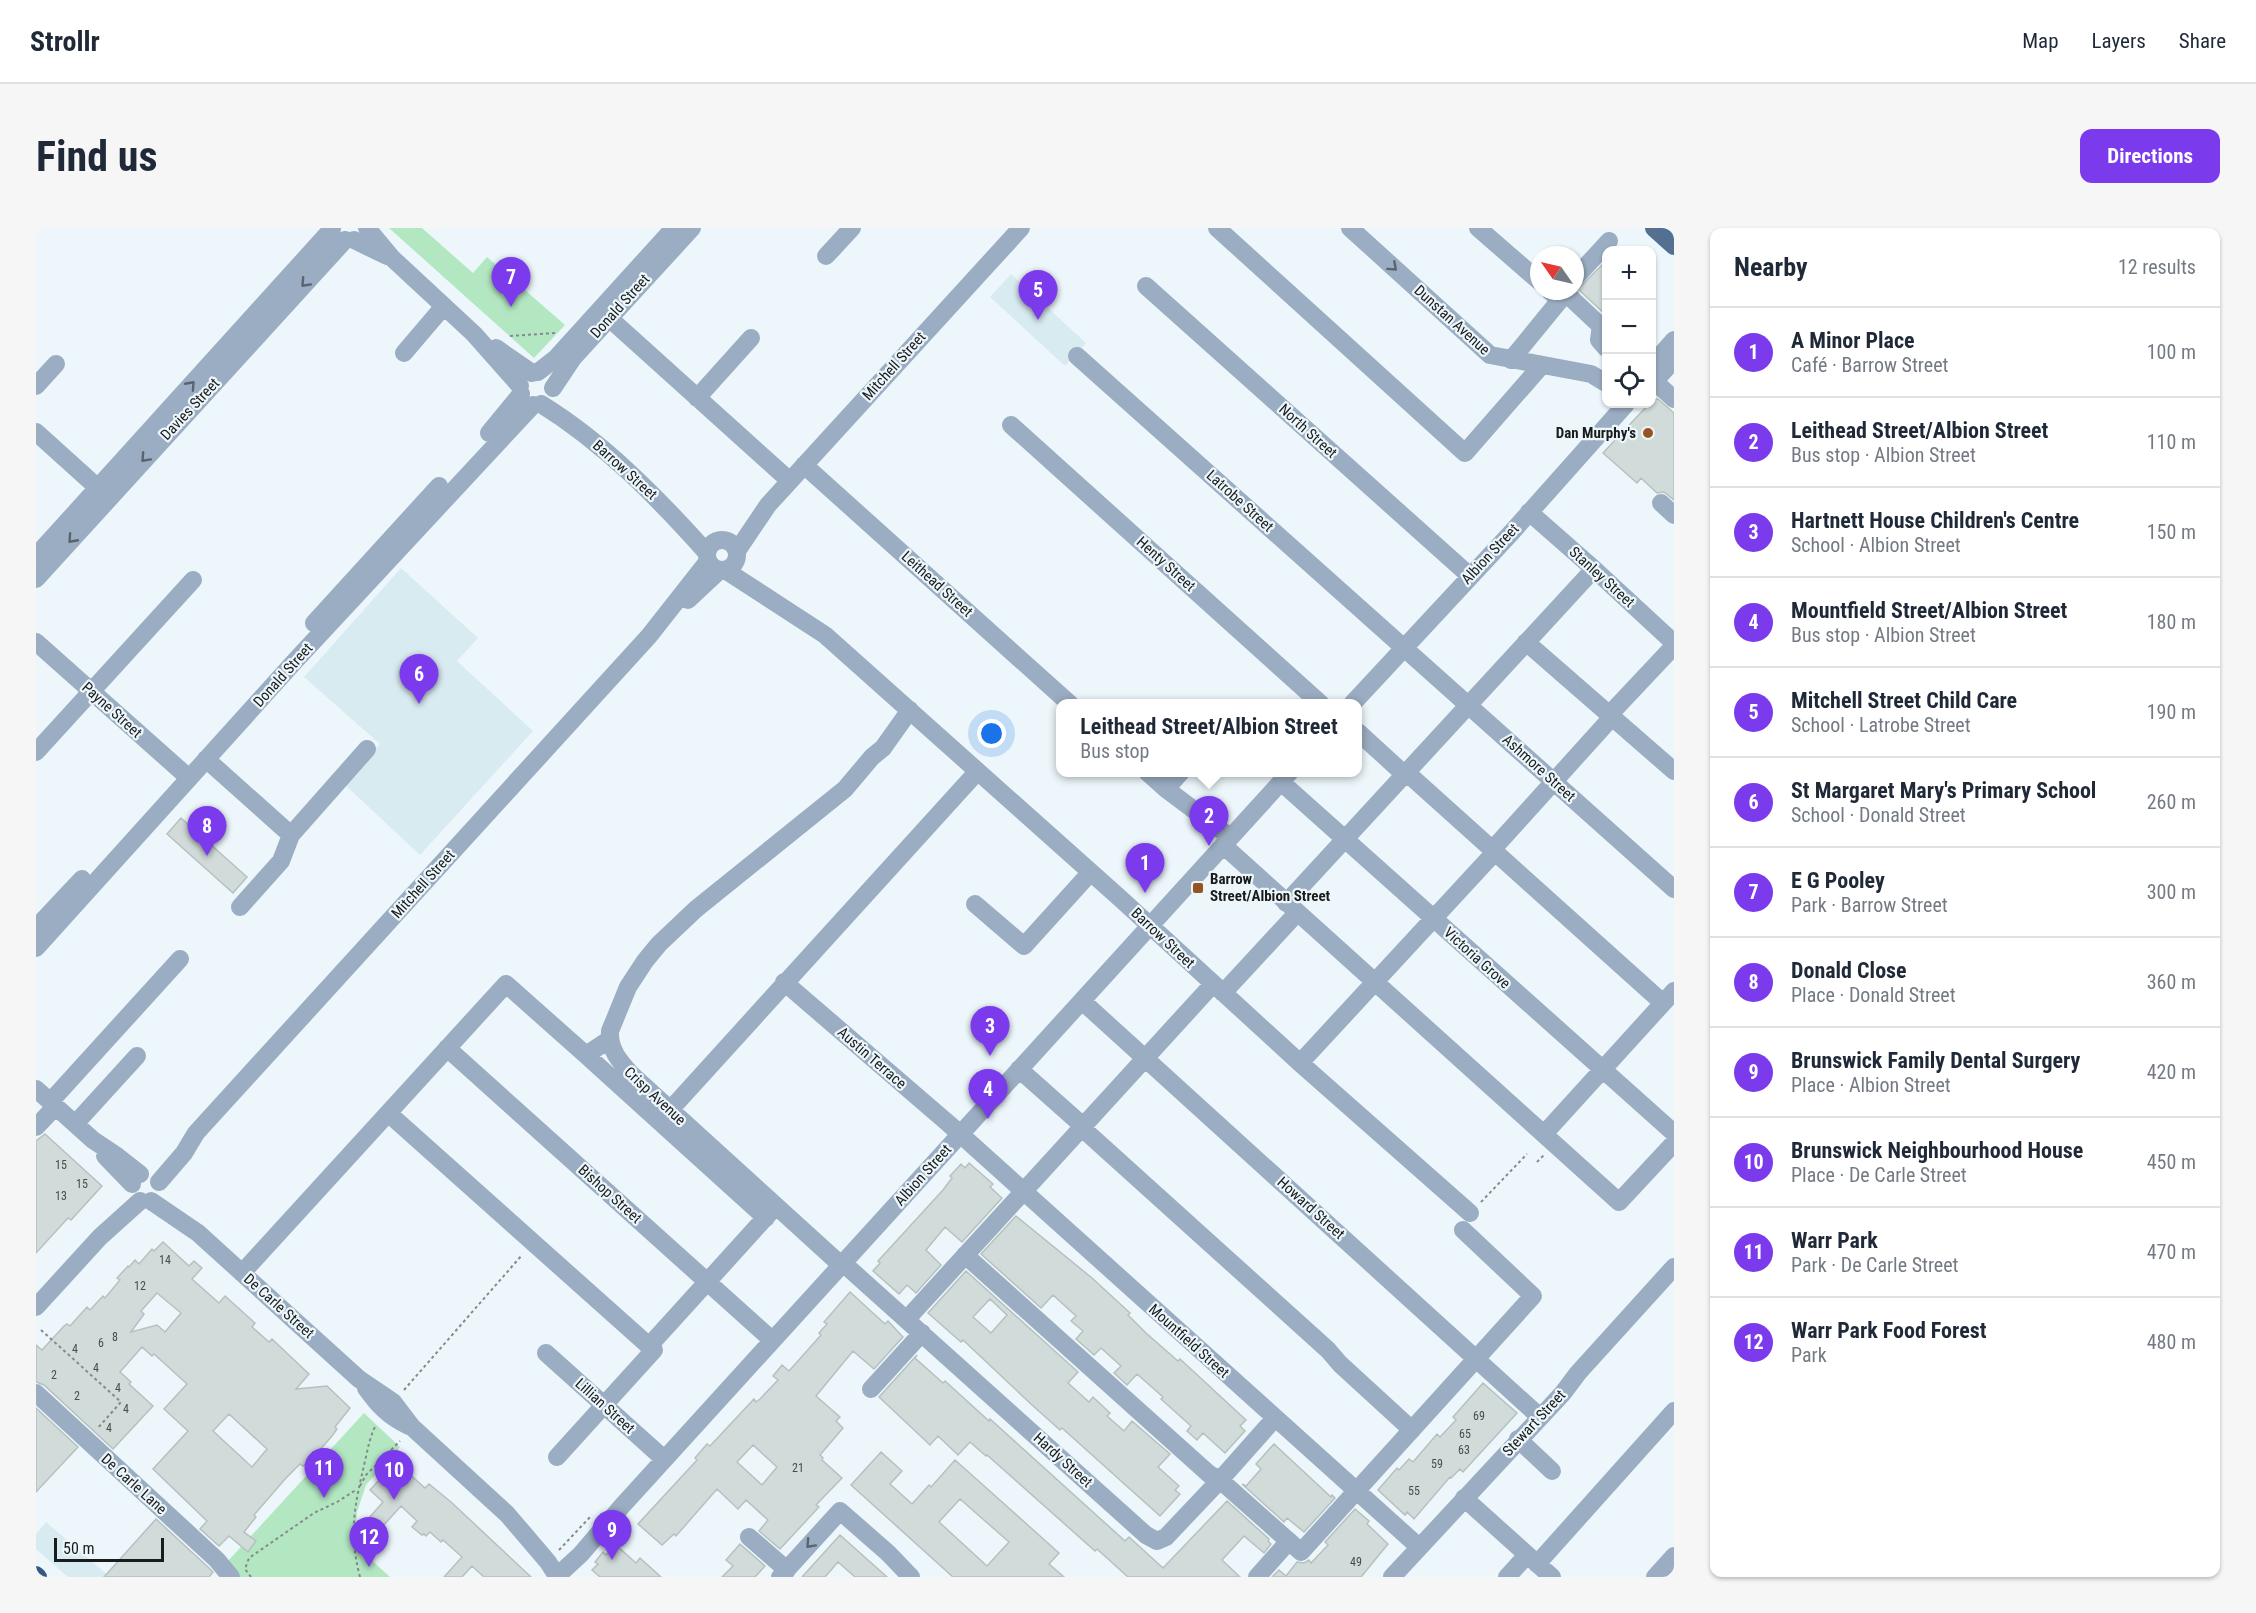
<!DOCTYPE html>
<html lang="en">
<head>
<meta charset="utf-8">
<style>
  body { margin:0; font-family:"Roboto Condensed",sans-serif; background:#f6f6f7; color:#1f2937 }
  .controls { position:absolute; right:18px; top:18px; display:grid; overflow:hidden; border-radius:12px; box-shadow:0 2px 4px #0004 }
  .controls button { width:54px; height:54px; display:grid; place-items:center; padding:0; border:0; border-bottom:2px solid #e0e1e3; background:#fff; color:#1f2937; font:30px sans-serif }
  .compass { position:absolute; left:1494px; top:18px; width:54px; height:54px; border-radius:50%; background:#fff; box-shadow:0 2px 4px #0004; rotate:304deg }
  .scale { position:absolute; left:18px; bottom:15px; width:110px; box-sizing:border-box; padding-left:6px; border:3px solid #191c1d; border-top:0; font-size:16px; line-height:21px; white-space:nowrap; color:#191c1d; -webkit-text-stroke:4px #edf7fb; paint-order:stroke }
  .you { position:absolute; left:956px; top:506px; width:21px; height:21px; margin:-15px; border:4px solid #fff; border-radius:50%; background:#1a73e8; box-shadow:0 0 0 9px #1a73e833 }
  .badge { display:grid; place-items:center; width:39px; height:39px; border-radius:50%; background:#7c3aed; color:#fff; font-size:20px; font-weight:700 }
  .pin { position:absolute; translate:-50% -50px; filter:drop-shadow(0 2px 3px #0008) }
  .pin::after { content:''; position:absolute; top:32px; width:21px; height:18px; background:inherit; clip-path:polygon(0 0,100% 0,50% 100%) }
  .popup { position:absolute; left:1020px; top:471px; width:306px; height:78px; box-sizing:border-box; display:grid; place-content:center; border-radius:12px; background:#fff; filter:drop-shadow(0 2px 4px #0005); font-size:20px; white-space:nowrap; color:#747a83 }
  .popup b { font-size:22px; color:#1f2937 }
  .popup::after { content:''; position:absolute; left:50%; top:100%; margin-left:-12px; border:12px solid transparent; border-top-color:#fff }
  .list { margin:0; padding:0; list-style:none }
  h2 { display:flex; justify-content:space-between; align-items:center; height:78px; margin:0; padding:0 24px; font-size:26px }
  h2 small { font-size:20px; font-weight:400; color:#747a83 }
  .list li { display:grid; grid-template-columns:39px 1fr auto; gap:18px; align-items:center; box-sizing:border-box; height:90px; padding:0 24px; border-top:2px solid #e0e1e3 }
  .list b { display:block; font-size:22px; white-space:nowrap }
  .list p { margin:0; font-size:20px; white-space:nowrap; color:#747a83 }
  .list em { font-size:20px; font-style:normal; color:#747a83 }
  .icon { flex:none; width:33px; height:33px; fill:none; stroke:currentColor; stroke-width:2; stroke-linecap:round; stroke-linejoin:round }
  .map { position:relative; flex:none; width:1638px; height:1349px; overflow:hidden; border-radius:12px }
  header { display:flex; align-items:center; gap:36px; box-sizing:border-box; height:84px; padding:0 30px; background:#fff; border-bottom:2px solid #e0e1e3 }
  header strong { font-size:28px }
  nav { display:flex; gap:33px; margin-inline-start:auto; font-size:21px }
  .intro { display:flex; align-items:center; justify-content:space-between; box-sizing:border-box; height:144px; padding:0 36px }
  h1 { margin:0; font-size:42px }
  .button { padding:15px 27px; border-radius:12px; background:#7c3aed; color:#fff; font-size:21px; font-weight:700 }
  main { display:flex; gap:36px; padding:0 36px }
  aside { flex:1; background:#fff; border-radius:12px; box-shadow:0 2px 4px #0004 }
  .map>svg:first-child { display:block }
  .built { fill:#d8ebf1 }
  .green { fill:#b3e7c2 }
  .building { fill:#d1dbda; stroke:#b6c0bf; stroke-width:1.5; fill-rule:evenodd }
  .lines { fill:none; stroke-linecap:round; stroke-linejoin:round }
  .path { stroke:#83898c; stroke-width:2; stroke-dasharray:3 3; stroke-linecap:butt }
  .minor { stroke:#9badc2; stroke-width:18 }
  .major { stroke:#517095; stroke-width:18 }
  .highway { stroke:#365984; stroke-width:18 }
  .tram { stroke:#696f71; stroke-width:1.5 }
  .oneway { stroke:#5a6470 }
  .poi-dot { fill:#975423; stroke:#edf7fb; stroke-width:2 }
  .labels { text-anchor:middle; stroke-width:4.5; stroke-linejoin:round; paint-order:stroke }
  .number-label { font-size:12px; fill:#474c4c }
  .street-label { font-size:15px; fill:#191c1d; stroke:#edf7fb }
  .poi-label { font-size:15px; font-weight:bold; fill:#191c1d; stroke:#edf7fb; text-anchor:end }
</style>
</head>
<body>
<header>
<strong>Strollr</strong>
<nav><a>Map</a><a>Layers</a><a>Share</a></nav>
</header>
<div class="intro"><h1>Find us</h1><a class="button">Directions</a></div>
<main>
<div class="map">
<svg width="1638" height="1349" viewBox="0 0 1638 1349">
  <rect width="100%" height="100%" fill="#edf7fb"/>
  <path class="built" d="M975 46 1050 115 1029 138 954 69Z
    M365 340 442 410 421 433 497 503 384 627 308 556 344 516 268 449Z
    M10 1294 74 1349H32L0 1321V1306Z"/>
  <path class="green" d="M353 0H386L437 45 451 29 529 97 498 130Z
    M328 1185 364 1219 330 1257 321 1284 319 1317 354 1349H200L192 1333Z"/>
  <path class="building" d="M1570 33V87L1542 61Z
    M1622 171 1638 185V272L1628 264 1621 265 1605 250 1601 255 1567 225 1613 176H1616V172Z
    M145 590 211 649 197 665 131 606Z
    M9 906 66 958 35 992 32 990 0 1025V913Z
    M933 935 957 956 954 959 966 970 926 1014 909 999 890 1022 905 1037 880 1065 871 1057 863 1066 837 1043 844 1035 842 1033 907 962 916 950 914 948 925 936 929 940Z
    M980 988 1056 1050 1094 1085 1092 1087 1110 1105 1142 1133 1144 1131 1210 1192 1204 1198 1209 1203 1189 1225 1167 1205 1161 1212 1151 1203 1155 1198 1125 1171 1127 1169 1101 1146 1091 1157 1078 1145 1085 1138 1065 1120 1058 1127 1040 1111 1047 1103 1035 1093 1040 1088 1017 1067 1005 1080 945 1026Z
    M127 1014 153 1038 158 1033 166 1040 156 1051 183 1075 189 1068 219 1095 216 1099 233 1114 236 1111 273 1146 260 1161 291 1158 314 1180 299 1199 301 1201 296 1208 274 1233 267 1238 264 1236 250 1250 218 1287 220 1289 208 1304 220 1313 212 1324 193 1308 183 1318 164 1301 171 1293 117 1241 152 1203 128 1181 151 1156 118 1126 116 1128 106 1119 84 1144 95 1154 93 1156 117 1178 77 1221 8 1157 0 1154V1117L6 1122 28 1098 31 1096 34 1098 51 1079 54 1082 67 1068 69 1070 84 1052 81 1050 92 1038 93 1039 99 1032 103 1036 116 1021 118 1023ZM121 1065 145 1085 129 1104 121 1097 95 1104 108 1086 105 1083ZM193 1186 231 1221 216 1239 177 1203Z
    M930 1043 1042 1144 1032 1155 1053 1174 1057 1169 1074 1185 1071 1188 1088 1203 1096 1193 1134 1226 1122 1239 1143 1258 1139 1262 1144 1266 1124 1288 1026 1200 1024 1202 996 1177 927 1112 925 1114 892 1085ZM954 1071 971 1087 955 1105 937 1089Z
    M814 1064 849 1096 852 1093 867 1109 838 1141 817 1123 780 1168 804 1189 800 1193 807 1200 784 1227 787 1230 786 1232 806 1250 780 1277 783 1279 744 1321 723 1303 732 1292 710 1272 702 1281 681 1261 640 1308 638 1306 626 1317 602 1296 661 1232 659 1230 671 1216 674 1218 718 1171 720 1174 724 1171 742 1152 737 1148 746 1137 753 1143 785 1107 783 1105 791 1096 788 1094ZM717 1217 741 1239 726 1257 701 1234Z
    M881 1127 879 1130 907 1155 909 1153 953 1193 954 1191 1089 1313 1093 1309 1127 1340 1191 1273 1233 1311 1232 1313 1235 1316 1228 1325 1208 1308 1186 1332 1204 1349H1092L1061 1321 1059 1323 951 1227 950 1228 934 1214 922 1227 902 1208 894 1217 843 1169Z
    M1447 1155 1481 1185 1427 1244 1424 1241 1415 1250 1414 1249 1378 1291 1371 1284 1369 1287 1342 1262 1361 1240 1363 1242 1373 1231 1377 1234 1401 1206 1404 1209 1420 1192 1417 1189Z
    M0 1180 42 1219 0 1264Z
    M1238 1216 1295 1269 1296 1267 1299 1270 1268 1304 1251 1290 1248 1294 1206 1256 1210 1258 1225 1241 1220 1236Z
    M845 1224 866 1243 854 1256 876 1276 893 1257 895 1259 919 1232 1023 1325 1013 1336 1028 1349H917L815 1257ZM924 1271 973 1314 951 1338 903 1294Z
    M360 1234 389 1260 393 1256 415 1274 495 1349H448L436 1338 426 1349H408L426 1329 407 1312 405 1314 394 1304 390 1308 388 1306 386 1307 376 1299 381 1293 365 1278 337 1309 325 1299 347 1274 334 1262Z
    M1319 1281 1333 1293 1331 1296 1352 1316 1325 1349H1236L1243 1342 1250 1348 1261 1334 1268 1335 1273 1332 1275 1335 1292 1317 1289 1314Z
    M120 1291 173 1340 177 1344 173 1349H68Z
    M804 1307 823 1324 851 1349H819L802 1334 789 1349H766Z
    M704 1316 729 1338 719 1349H686L697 1338 690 1332Z
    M580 1317 600 1335 604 1330 625 1349H564L556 1342 562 1336 559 1334 567 1324 570 1327Z"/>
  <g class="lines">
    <path class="path" d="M474 108 519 105
      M1501 934 1508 927
      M1445 974 1491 926
      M5 1102 85 1174 61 1201
      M368 1162 486 1027
      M324 1258 330 1247 364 1213
      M523 1322 556 1287
      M215 1349 209 1341 213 1330 278 1285 301 1274 320 1262
      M324 1349C312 1303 319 1277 329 1233 332 1220 334 1208 340 1197"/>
    <path class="minor" d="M331 0 356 30 438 106 484 158
      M1181 0 1429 225 1505 138
      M1314 0 1454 127 1555 146 1570 155
      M1442 0 1503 53
      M318 12 351 28
      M790 28 816 0
      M1539 50 1573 13
      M1110 58 1434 348
      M1530 63 1537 72 1570 103
      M573 90 754 253
      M1565 97 1563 112 1570 120
      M460 120 496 145
      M368 125 408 78
      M1041 128 1638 661
      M1475 132 1524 72 1514 63
      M1616 137 1638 112
      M502 144 520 130 638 0
      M1618 153 1638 171
      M1616 156 1638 132
      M0 158 20 136
      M517 160 537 130 656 0
      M661 170 715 110
      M505 176C568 215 622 270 671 325
      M975 197 1285 476
      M0 204 62 260
      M453 205 485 166
      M768 237 1034 476
      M1625 275 1638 287
      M1493 284 1558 341 1638 415
      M671 327a15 15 0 1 1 30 0a15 15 0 1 1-30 0Z
      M701 323 732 277 985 0
      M0 328 296 1
      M689 342 789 407 1086 672 1264 835 1434 985
      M0 351 309 12
      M652 372 684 342
      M278 395 403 258
      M0 414 153 550
      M1490 414 1638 543
      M1316 476 1476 304 1590 176
      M1574 486 1638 418
      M1322 504 1368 546
      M0 524 157 352
      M170 531 255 607 331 521
      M1111 544 1130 561 1194 609
      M1370 544 1627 775
      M1245 554 1638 905
      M1130 561 1145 544
      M1187 617 1583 974 1638 915
      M1456 622 1577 488
      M1250 675 1558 341
      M939 676 988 718 1054 645
      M204 679 245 633 255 607
      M0 700 46 651
      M0 720 259 433 497 177
      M748 754 913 896 1383 1319
      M1187 765 1261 685
      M1046 773 1504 1189
      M411 820 736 1112
      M550 827 730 990
      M1264 835 1459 624
      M983 841 1047 898
      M0 861 57 912 81 928 104 946
      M14 874 144 731
      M634 882 941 544
      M352 885 613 1118
      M39 896 101 828
      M0 899 19 879
      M1046 900 1292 1122 1304 1136 1376 1202
      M1508 906 1638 763
      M69 928 96 956
      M123 954 148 925 160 905 613 408 672 333
      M115 973 162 1005 323 1151 357 1174 376 1199 471 1286 512 1334 521 1348
      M929 1027 1173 1246 1184 1252 1265 1324 1497 1068 1427 1002
      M807 1035 1110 1307 1121 1313 1130 1309 1184 1252 1239 1190
      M805 1037 596 847C584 834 573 822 574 803L592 759 609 733 623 716 660 681 809 561 836 529 847 520 874 482
      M206 1045 470 756 550 827 574 811
      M0 1079 64 1009 104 973
      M871 1091 1177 756
      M510 1125 628 1231
      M330 1160C342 1177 353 1189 373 1198
      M835 1161 886 1105
      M0 1165 181 1332 195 1349
      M1482 1211 1516 1243
      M521 1229 618 1122 613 1118 740 978
      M1428 1270 1516 1349
      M713 1309 751 1342
      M1501 1336 1638 1183
      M520 1349 545 1326 586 1278 1254 544
      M744 1349 804 1283 852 1325 875 1349
      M1221 1349 1253 1313
      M1356 1349 1527 1165 1542 1145 1638 1039
      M1471 1349 1491 1327
      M1619 1349 1638 1328"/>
    <path class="major" d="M1618 0 1638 18"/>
    <path class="highway" d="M0 1347 2 1349"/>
    <path class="tram" d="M1613 0 1638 23
      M0 1343 6 1349"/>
  </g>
  <defs><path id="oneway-chevron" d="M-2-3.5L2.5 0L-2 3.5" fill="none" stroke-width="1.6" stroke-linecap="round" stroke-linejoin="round" transform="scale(1.5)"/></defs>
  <g class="oneway">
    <use href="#oneway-chevron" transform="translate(1357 39) rotate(42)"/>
    <use href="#oneway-chevron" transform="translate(269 55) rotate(133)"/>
    <use href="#oneway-chevron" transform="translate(155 157) rotate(-48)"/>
    <use href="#oneway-chevron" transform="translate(109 230) rotate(133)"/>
    <use href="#oneway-chevron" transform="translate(36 311) rotate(132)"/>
    <use href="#oneway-chevron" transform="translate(774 1316) rotate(133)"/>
  </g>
  <g class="poi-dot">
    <circle cx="1612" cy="205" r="6"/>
    <rect x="1156" y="654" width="12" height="12" rx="3"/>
  </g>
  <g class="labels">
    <g class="number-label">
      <text x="25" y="941">15</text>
      <text x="46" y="960">15</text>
      <text x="25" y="972">13</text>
      <text x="129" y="1036">14</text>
      <text x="104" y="1062">12</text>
      <text x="79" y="1113">8</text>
      <text x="65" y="1119">6</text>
      <text x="39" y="1125">4</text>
      <text x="60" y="1144">4</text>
      <text x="18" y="1151">2</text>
      <text x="82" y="1164">4</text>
      <text x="41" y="1172">2</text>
      <text x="90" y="1185">4</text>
      <text x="1443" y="1192">69</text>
      <text x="73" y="1204">4</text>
      <text x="1429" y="1210">65</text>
      <text x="1428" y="1226">63</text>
      <text x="1401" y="1240">59</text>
      <text x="762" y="1244">21</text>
      <text x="1378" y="1267">55</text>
      <text x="1320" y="1338">49</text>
    </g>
    <g class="street-label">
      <text transform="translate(584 78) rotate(-48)" y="5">Donald Street</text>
      <text transform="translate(1416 92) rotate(42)" y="5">Dunstan Avenue</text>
      <text transform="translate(858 138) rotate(-48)" y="5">Mitchell Street</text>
      <text transform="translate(154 181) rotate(-47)" y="5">Davies Street</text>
      <text transform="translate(1272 203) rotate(42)" y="5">North Street</text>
      <text transform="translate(589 242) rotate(42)" y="5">Barrow Street</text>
      <text transform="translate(1204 273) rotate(42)" y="5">Latrobe Street</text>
      <text transform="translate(1454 326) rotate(-47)" y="5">Albion Street</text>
      <text transform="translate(1130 336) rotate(42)" y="5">Henty Street</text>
      <text transform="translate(1566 349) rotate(42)" y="5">Stanley Street</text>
      <text transform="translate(901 356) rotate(42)" y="5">Leithead Street</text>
      <text transform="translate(247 447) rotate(-48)" y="5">Donald Street</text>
      <text transform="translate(76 482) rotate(42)" y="5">Payne Street</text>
      <text transform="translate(1503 540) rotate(42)" y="5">Ashmore Street</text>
      <text transform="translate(387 656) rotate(-48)" y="5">Mitchell Street</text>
      <text transform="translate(1127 710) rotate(43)" y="5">Barrow Street</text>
      <text transform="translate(1441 730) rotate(42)" y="5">Victoria Grove</text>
      <text transform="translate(836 830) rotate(41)" y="5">Austin Terrace</text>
      <text transform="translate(619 868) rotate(43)" y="5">Crisp Avenue</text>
      <text transform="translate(887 947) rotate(-48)" y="5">Albion Street</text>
      <text transform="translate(574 966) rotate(42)" y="5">Bishop Street</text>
      <text transform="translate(1275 980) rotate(42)" y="5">Howard Street</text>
      <text transform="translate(243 1078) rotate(42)" y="5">De Carle Street</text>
      <text transform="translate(1153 1113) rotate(42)" y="5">Mountfield Street</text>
      <text transform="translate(569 1178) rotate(42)" y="5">Lillian Street</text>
      <text transform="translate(1498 1195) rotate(-47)" y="5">Stewart Street</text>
      <text transform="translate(1027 1232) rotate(42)" y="5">Hardy Street</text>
      <text transform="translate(98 1256) rotate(42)" y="5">De Carle Lane</text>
    </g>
    <g class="poi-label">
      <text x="1600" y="210">Dan Murphy's</text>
      <text x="1174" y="656" text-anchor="start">Barrow<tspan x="1174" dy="17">Street/Albion Street</tspan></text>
    </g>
  </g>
</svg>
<div class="controls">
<button>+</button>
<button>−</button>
<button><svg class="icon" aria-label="locate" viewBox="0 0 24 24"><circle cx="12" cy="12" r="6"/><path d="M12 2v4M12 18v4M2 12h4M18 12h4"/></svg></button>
</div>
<svg class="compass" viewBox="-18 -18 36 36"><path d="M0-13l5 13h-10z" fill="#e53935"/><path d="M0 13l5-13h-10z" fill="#747a83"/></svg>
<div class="scale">50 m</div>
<div class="you"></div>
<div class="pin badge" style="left:1109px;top:665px">1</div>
<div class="pin badge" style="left:1173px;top:618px">2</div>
<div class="popup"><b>Leithead Street/Albion Street</b>Bus stop</div>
<div class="pin badge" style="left:954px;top:828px">3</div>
<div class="pin badge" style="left:952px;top:891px">4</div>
<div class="pin badge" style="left:1002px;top:92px">5</div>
<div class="pin badge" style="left:383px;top:476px">6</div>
<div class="pin badge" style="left:475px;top:79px">7</div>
<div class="pin badge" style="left:171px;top:628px">8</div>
<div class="pin badge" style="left:576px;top:1332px">9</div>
<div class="pin badge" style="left:358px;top:1272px">10</div>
<div class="pin badge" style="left:288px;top:1270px">11</div>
<div class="pin badge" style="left:333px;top:1339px">12</div>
</div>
<aside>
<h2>Nearby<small>12 results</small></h2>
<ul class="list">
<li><span class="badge">1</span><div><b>A Minor Place</b><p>Café · Barrow Street</p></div><em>100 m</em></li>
<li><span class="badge">2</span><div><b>Leithead Street/Albion Street</b><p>Bus stop · Albion Street</p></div><em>110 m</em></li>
<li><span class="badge">3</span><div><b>Hartnett House Children's Centre</b><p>School · Albion Street</p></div><em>150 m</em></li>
<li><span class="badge">4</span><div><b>Mountfield Street/Albion Street</b><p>Bus stop · Albion Street</p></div><em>180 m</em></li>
<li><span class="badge">5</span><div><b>Mitchell Street Child Care</b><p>School · Latrobe Street</p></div><em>190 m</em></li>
<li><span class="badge">6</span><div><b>St Margaret Mary's Primary School</b><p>School · Donald Street</p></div><em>260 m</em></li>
<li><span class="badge">7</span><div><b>E G Pooley</b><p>Park · Barrow Street</p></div><em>300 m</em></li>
<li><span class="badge">8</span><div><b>Donald Close</b><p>Place · Donald Street</p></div><em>360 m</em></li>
<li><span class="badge">9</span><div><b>Brunswick Family Dental Surgery</b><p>Place · Albion Street</p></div><em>420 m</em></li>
<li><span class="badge">10</span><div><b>Brunswick Neighbourhood House</b><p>Place · De Carle Street</p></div><em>450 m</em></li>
<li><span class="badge">11</span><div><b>Warr Park</b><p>Park · De Carle Street</p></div><em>470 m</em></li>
<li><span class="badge">12</span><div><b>Warr Park Food Forest</b><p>Park</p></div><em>480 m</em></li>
</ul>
</aside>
</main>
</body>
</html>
